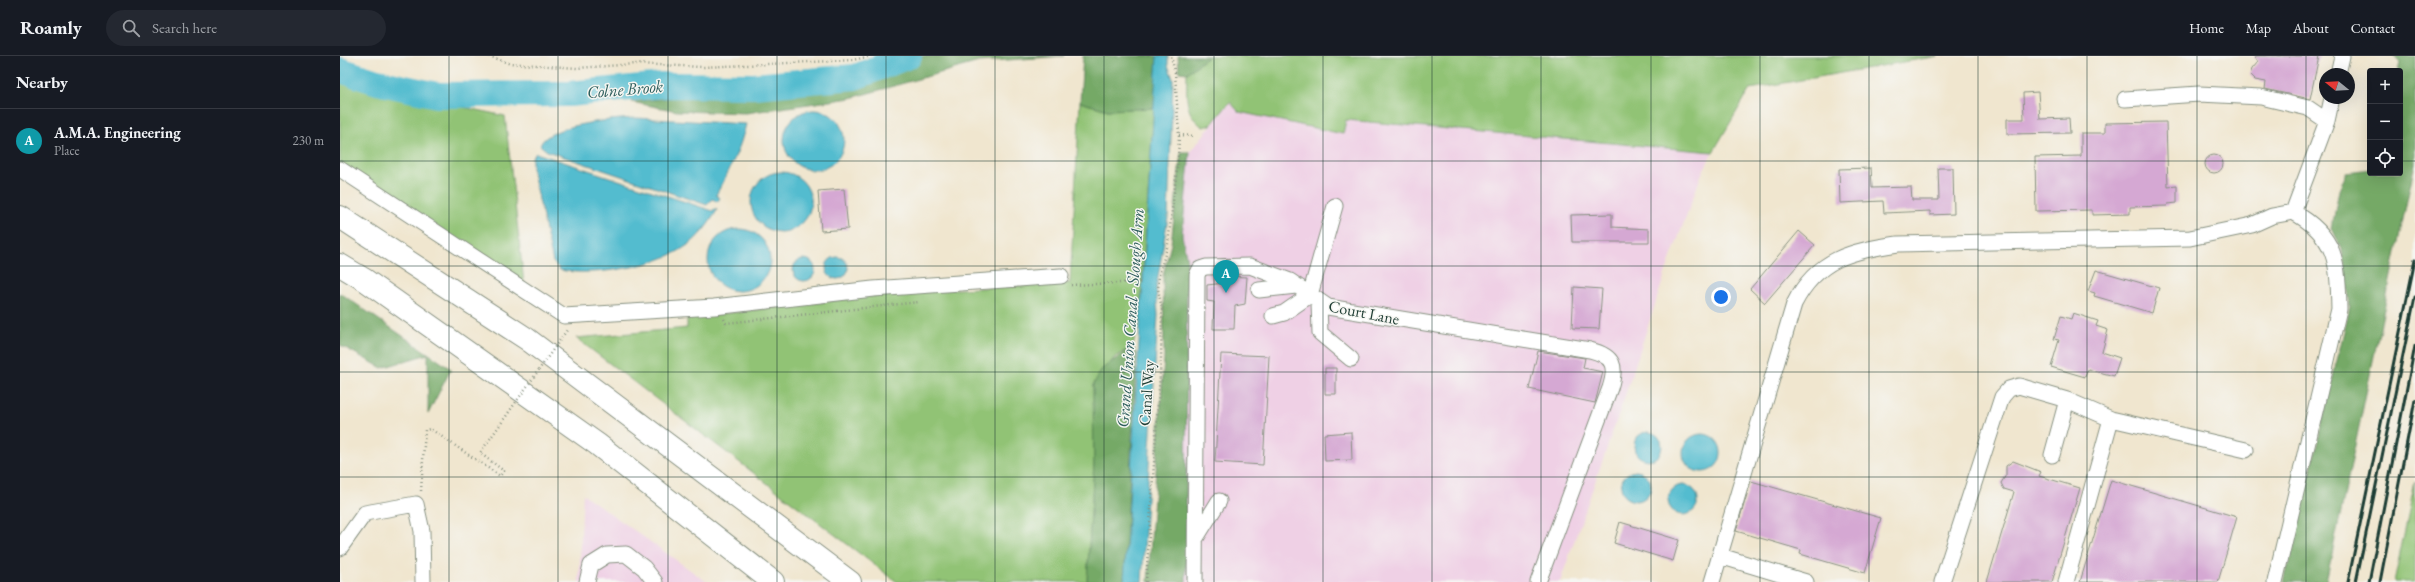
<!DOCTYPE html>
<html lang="en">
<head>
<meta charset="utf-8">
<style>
  body { margin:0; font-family:"EB Garamond",serif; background:#242831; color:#f1f3f6 }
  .controls { position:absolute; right:12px; top:12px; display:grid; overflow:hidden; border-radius:4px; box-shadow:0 4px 16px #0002 }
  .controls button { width:36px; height:36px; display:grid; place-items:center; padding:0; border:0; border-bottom:1px solid #363941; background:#171b24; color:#f1f3f6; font:20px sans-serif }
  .compass { position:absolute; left:1979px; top:12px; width:36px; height:36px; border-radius:50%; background:#171b24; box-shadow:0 4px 16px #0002; rotate:288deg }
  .you { position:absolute; left:1381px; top:241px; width:14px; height:14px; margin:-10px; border:3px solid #fff; border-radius:50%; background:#1a73e8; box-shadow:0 0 0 6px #1a73e833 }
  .badge { display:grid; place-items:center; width:26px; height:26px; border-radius:50%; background:#db2777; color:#fff; font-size:13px; font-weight:700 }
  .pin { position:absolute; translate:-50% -33px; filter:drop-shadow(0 1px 2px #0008) }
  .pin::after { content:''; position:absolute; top:21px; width:14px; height:12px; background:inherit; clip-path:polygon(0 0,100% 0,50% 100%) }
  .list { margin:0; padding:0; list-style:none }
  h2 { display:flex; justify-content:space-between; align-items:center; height:52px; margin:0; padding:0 16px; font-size:17px }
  h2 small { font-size:13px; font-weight:400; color:#9ea1a6 }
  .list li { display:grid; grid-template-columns:26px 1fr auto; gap:12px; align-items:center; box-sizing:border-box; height:64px; padding:0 16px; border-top:1px solid #363941 }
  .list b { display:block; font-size:15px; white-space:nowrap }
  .list p { margin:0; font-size:13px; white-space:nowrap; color:#9ea1a6 }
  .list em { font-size:13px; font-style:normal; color:#9ea1a6 }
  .icon { flex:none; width:22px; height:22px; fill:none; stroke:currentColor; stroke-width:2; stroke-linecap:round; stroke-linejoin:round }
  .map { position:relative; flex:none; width:2075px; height:526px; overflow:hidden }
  header { display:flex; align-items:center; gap:24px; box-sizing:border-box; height:56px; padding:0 20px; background:#171b24; border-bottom:1px solid #363941 }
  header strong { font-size:19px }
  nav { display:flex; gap:22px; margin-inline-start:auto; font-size:14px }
  .search { width:280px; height:36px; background:#242831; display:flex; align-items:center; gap:10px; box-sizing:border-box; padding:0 14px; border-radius:22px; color:#9ea1a6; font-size:15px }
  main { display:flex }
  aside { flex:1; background:#171b24 }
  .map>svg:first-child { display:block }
  .built { fill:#efd0e5 }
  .green { fill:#91c374; stroke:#588054 }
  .forest { fill:#74a966; stroke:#4a734d }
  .water { fill:#52bccf; stroke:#387c82 }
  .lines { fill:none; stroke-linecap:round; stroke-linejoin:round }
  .river { stroke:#52bccf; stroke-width:26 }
  .building { fill:#d5a8d3 }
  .minor-casing { stroke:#889282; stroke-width:17 }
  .highway-casing { stroke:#889282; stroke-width:24 }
  .path { stroke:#889282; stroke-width:2.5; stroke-dasharray:1 3; stroke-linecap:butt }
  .minor { stroke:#fff; stroke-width:15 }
  .highway { stroke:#fff; stroke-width:22 }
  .rail { stroke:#1f3d34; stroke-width:3 }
  .path-bridge { stroke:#889282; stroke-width:2.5; stroke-dasharray:1 3; stroke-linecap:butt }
  .grid { fill:none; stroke:#1f3d34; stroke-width:1; stroke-opacity:0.55 }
  .labels { text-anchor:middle; stroke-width:3; stroke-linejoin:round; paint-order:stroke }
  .street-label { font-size:16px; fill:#1f3d34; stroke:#f6f6f2 }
  .water-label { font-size:17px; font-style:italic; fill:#2c5d5b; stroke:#f6f6f2 }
</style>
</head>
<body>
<header>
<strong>Roamly</strong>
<div class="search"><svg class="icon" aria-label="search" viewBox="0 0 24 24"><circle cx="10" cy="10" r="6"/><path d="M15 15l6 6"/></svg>Search here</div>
<nav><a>Home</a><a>Map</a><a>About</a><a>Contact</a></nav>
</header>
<main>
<aside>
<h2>Nearby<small></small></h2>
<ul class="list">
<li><span class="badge" style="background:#0f9aa8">A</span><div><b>A.M.A. Engineering</b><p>Place</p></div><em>230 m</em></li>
</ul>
</aside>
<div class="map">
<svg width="2075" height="526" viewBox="0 0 2075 526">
  <rect width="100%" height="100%" fill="#f6f6f2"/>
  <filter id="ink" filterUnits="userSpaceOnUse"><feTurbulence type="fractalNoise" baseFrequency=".025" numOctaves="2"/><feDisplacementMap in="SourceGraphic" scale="8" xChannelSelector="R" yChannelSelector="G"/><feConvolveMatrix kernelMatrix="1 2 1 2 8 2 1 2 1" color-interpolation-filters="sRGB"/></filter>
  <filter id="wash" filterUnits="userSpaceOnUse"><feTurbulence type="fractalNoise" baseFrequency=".012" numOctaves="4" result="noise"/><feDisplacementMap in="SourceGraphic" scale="16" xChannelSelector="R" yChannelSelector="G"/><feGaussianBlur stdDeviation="0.9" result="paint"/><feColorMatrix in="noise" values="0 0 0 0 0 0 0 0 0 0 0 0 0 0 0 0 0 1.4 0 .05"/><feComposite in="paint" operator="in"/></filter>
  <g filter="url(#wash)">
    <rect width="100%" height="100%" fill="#f0e6cf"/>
    <path class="built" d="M890 46 1002 78 1005 64 1373 96 1362 117 1325 218 1281 352 1220 526H846L842 179 850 96Z
      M243 438 367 526H239Z"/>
    <path class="green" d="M869 0H1598L1410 33 1373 96 1006 64 1003 78 899 56 890 46 871 69 863 71C843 57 847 39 847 17Z
      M0 25 165 60 184 227 0 107Z
      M740 46 768 54 814 52 800 260 793 290 775 301 753 329 754 408 747 526H557L236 282 347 272V262L566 236 730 227Z
      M2075 426V526H2054Z"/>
    <path class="forest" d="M574 0H724L639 6 511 42 406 57 337 55 291 46 515 22Z
      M743 0H817L814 52 768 54 740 46Z
      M838 0H869L847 17 839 16Z
      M2054 0H2075V107L1986 526H1944L2010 250 2003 197 1992 172 1999 134 2007 116 2030 113V117H2060V15H2058L2060 7Z
      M841 96H850L842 179 847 205 846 526H808L824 302 823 219 831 188Z
      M0 237 111 313 88 358V298L42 312 0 289Z
      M793 290 796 297 795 324 784 526H747L754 408 753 329 762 313Z"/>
    <path class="water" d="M817 0H828V9L833 23 828 161 816 233 818 259 802 526H784Z
      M0 3 11 5 97 39 70 40 0 25Z
      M444 84a30 30 0 1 1 60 0a30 30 0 1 1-60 0Z
      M296 62 406 68C400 94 389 115 376 139L380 142 377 146 373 143 367 149 207 95 200 89C209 68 275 63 296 62Z
      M196 97 373 155 374 153 377 154C370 167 358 183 345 191 318 210 253 221 220 214L213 206 192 112V101Z
      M411 146a30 30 0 1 1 60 0a30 30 0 1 1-60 0Z
      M368 204a31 31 0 1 1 62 0a31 31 0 1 1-62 0Z
      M486 212a11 11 0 1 1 22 0a11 11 0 1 1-22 0Z
      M453 214a11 11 0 1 1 22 0a11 11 0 1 1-22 0Z
      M1294 390a14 14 0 1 1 28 0a14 14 0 1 1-28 0Z
      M1343 397a19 19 0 1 1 38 0a19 19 0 1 1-38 0Z
      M1281 430a15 15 0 1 1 30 0a15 15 0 1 1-30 0Z
      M1328 444a15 15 0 1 1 30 0a15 15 0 1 1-30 0Z"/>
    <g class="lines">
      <path class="river" d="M0 14 37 26 97 39 229 38 323 29 414 30 515 21 569 0"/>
    </g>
    <g id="blocks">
      <path class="building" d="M1914 0H1979L1970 43 1925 33 1926 26 1915 24 1910 19 1912 13 1918 6Z
        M1698 36 1700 63 1729 62 1730 77 1667 78V63H1684L1683 37Z
        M1826 66 1828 131 1837 130V147L1828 148 1827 150 1790 151V158L1752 159V154L1696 155 1695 101 1741 100V77H1765V67Z
        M1865 108a9 9 0 1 1 18 0a9 9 0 1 1-18 0Z
        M1531 112 1532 132 1571 131 1572 144H1599L1598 112H1613L1614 158 1590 159V155L1544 157 1543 145 1500 147 1499 113Z
        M504 133 508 173 481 175 478 135Z
        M1272 158V171L1309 173V186H1232L1231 159Z
        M1459 175 1475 189 1425 247 1410 233Z
        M1756 214 1819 232 1812 257 1754 240 1755 237 1748 235Z
        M885 220 907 221 905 248 895 250 894 273H873L874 246 867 245V229L885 227Z
        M1234 231 1262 233 1259 273 1232 272Z
        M1733 257 1758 265 1756 270 1768 274 1762 296 1780 302 1774 320 1748 313 1745 321 1711 311 1719 284 1714 283 1721 260 1731 263Z
        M1198 295 1245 302 1243 312 1263 316 1255 347 1189 333Z
        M881 298 929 300 923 409 875 406Z
        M985 312H996V338H985Z
        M1011 376 1012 404 985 405 984 378Z
        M1673 405 1701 416 1699 420 1740 432 1712 526H1647L1674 436 1664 433 1661 427 1666 419V410Z
        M1771 424 1897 461 1878 526H1740Z
        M1411 425 1541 462 1525 517 1460 498 1461 494 1396 475Z
        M1280 466 1339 484 1333 505 1274 487Z"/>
    </g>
  </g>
  <g filter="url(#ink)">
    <use href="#blocks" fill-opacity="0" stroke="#889282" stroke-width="1"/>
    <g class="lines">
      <g class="minor-casing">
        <path id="minor" d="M1998 18 2002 0
          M1785 43 1859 38 1921 41 1968 52 1987 65
          M0 113 224 260 374 251 533 233 721 220
          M1953 156 1987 65 1992 42
          M919 234 956 230
          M979 246 980 277 1011 303
          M933 260 944 257 970 239 995 150
          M1712 399 1727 344
          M856 482 879 445
          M0 492 25 457 76 448 82 475 83 526
          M1380 500 1466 526
          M247 526 251 509 267 499 286 498 304 512 315 526
          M855 526 857 219 860 213 866 211 910 210 950 225 988 251 1250 294C1274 300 1277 310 1270 332L1198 526
          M1372 526 1454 248C1477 202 1512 195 1558 188L1850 182 1912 169 1932 160 1953 156C1997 180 1998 207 1999 253L1935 526
          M1602 526 1662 341 1669 333 1679 330 1727 344 1771 363 1906 394
          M1726 526 1771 363"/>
      </g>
      <g class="highway-casing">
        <path id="highway" d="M0 161 187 283 510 526
          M0 209 25 224 257 388 433 526"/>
      </g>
      <path class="path" d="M149 0 168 7 237 12 296 8 363 11 513 4 531 0
        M839 79 854 80
        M731 229 802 226
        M384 263 386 267 579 246
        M81 435 85 374 90 373 95 376
        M806 526 821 303 822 253 818 233 819 219 828 188 838 104 839 79 835 17 831 0"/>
      <use href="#minor" class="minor"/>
      <use href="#highway" class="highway"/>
      <path class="rail" d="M2008 526 2075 204
        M2016 526 2075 241
        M2029 526 2075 290
        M2040 526 2075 344"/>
      <path class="path-bridge" d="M95 376 160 420 164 415 140 397 227 274"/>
    </g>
  </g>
  <path class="grid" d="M109 0V526M218 0V526M328 0V526M437 0V526M546 0V526M655 0V526M764 0V526M874 0V526M983 0V526M1092 0V526M1201 0V526M1311 0V526M1420 0V526M1529 0V526M1638 0V526M1747 0V526M1857 0V526M1966 0V526M0 105H2030M2060 105H2075M0 210H2075M0 316H2075M0 421H2075"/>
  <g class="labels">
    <g class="street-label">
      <text transform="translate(1024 256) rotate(11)" y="6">Court Lane</text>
      <text transform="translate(806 337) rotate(-86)" y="6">Canal Way</text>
    </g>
    <g class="water-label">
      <text transform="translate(285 33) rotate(-5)" y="6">Colne Brook</text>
      <text transform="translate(790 262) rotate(-86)" y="6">Grand Union Canal - Slough Arm</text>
    </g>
  </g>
</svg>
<div class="controls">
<button>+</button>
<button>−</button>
<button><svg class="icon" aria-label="locate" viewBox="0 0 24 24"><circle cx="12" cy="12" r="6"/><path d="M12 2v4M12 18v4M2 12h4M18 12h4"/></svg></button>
</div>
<svg class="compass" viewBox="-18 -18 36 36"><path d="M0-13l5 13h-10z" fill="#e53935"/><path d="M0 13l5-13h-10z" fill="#9ea1a6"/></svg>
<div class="you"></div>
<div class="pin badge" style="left:886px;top:237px;background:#0f9aa8">A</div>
</div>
</main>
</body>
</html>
